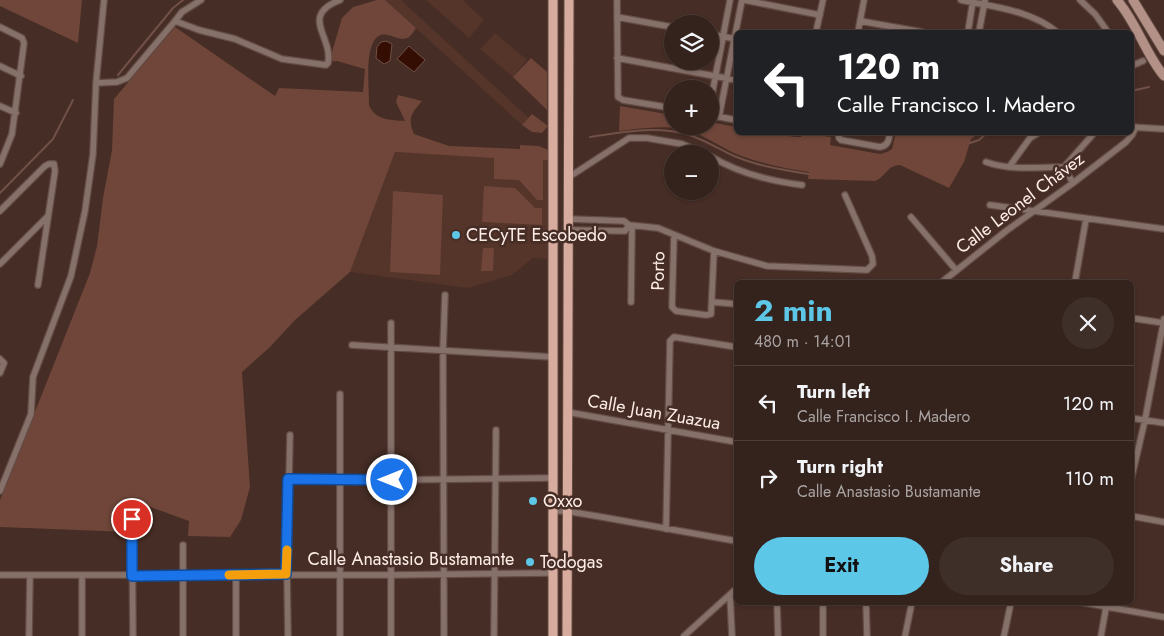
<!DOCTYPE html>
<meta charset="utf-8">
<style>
body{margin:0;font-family:Jost,sans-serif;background:#3f2f29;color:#f1f3f6;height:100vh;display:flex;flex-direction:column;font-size:19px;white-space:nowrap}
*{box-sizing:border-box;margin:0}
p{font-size:16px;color:#a9a4a3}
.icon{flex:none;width:28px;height:28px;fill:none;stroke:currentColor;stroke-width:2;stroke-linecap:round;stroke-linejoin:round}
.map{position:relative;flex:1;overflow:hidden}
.drawer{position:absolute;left:734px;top:280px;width:400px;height:325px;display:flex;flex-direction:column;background:#34221c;border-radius:8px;box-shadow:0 1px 4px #0004,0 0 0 1px #4e3f3b}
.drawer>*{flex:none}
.banner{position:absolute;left:734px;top:30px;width:400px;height:105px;border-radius:8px;box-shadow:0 1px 4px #0004,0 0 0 1px #4e3f3b;background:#202124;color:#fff;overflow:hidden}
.buttons{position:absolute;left:664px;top:15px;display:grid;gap:10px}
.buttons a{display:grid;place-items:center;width:55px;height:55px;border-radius:50%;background:#34221c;box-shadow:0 1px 4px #0004,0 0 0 1px #4e3f3b;font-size:25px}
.pin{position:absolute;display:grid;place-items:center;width:42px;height:42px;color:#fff;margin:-21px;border:2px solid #fff;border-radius:50%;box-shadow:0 1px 5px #0007}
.me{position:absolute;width:55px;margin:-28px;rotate:270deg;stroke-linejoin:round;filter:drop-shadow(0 0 4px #0008)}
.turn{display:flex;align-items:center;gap:18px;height:105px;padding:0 20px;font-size:22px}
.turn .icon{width:65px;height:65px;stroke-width:2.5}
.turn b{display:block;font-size:35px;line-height:42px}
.round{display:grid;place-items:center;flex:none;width:52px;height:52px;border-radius:26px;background:#3f2f29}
.overview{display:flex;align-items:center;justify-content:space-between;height:85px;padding:0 20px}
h1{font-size:30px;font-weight:700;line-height:38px;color:#5dc7e8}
.primary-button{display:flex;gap:10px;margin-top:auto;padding:10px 20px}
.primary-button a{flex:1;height:58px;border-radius:30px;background:#5dc7e8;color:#111;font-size:20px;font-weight:700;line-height:58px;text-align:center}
.primary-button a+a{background:#3f2f29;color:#f1f3f6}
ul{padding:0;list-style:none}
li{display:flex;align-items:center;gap:15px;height:75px;padding:0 20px;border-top:1px solid #4e3f3b}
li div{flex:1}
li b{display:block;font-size:19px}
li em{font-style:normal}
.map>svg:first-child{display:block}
</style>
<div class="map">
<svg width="1164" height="636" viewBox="0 0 1164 636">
<rect width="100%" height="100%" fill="#462d25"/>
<path fill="#55342a" d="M385,0H401L529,118L522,125Z
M426,0H463L484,20L469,38Z
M495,33L527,60L513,77L480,49Z
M395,152L548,160L547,259L533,258L512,275L468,288L350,272Z"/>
<path fill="#6f4639" d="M0,0H82L78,43L0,6Z
M377,0H385L416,28C414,31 411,36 409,37C398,45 381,22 372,45C366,60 369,88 369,105C375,120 390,120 405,121L396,102L398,95L422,101C412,113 407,118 414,134L449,146L520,149V145L539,146L548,150V160H543V200H537L519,180L494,179V158L395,152L350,272L295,320L270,347L242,372L250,487L241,520L230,537L188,536L189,521L131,500L129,532L0,527V500L90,273L97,246L103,198L112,150L114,99L175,27L275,96L279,88L363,92L365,69L337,61L329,62L342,18L353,7Z
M531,58L547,72V110L513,77Z
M620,106L672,115V126H710V122L736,127V132L769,133L795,137H801L804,133L831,137L830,145L880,154L887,152L892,149L896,133H979L971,139L964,162L949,188L900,165C887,165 886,177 875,181L808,179L809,172C783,168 758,163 734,153C717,145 700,132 681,129C661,125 639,129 619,131Z
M532,114L548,126L542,133L532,132L522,125Z
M484,186L515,188L535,208H542V225L482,222Z
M393,191L443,195L440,275L390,272Z
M483,248H494L493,271H481Z"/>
<path fill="#340d03" stroke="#715047" d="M386,41L392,44L390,61L384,64L376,58L377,47L381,42Z
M409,46L425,60L414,72L397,59Z"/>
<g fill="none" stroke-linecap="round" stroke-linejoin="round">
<path stroke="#715047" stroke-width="2" d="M118,75L173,8L183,0
M1131,91L1149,87
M590,137C622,132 658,125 689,135C705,140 719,149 734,156C758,166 783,170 809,174
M970,143L979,140L988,132
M0,193L53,139L73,100"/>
<g stroke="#634c44" stroke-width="8">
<path id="minor" d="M617,0L618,97L623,100L672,108
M744,0L820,15
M961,0C994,7 1030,10 1057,32
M1080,0L1095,14L1108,32
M617,17L672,27
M175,21L182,12L201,0
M860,21L922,32
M0,27L22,38L24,43L12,134L0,164
M816,32L823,0
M858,32L864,0
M968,32L973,0
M979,32L985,0
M710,34L736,39
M617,58L736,80
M0,66L21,76
M1131,66L1143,61
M96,83L117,82L127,78L175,21L199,30L235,39L282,59L326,65L328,63C333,36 299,16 340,0
M710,105L730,0
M0,106L16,113
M710,115L736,120
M719,117L742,0
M1131,127L1164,129
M838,132L839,138L841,140L880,147C888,146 889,140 890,132
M710,156C738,173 769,181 802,185
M986,162C1011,171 1038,167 1064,167
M1009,167L1030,138L1040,132
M569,177L629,138H647L682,144L706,154
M1073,183L1064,167L1095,132
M990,205L1164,229
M0,211L45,166L49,164H54L55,171L38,285
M911,217L956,270
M569,219L624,221L629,225L658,228L714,251L767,266L867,270L873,264L872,256L845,195
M569,230L625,231L629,225
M674,235L672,307L676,311L706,315L711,314L714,251
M0,264L48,216
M942,282L1006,231L1073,183L1126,142L1132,135L1136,127
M1075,282L1086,219
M631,302L632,226
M712,302L736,304
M1131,318L1164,323
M352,345L552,357
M0,359L4,363L0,373
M567,412L736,442
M1131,418L1164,423
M288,479L391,480L552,478
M1131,480L1145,420L1164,319
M0,491L31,414L33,377L71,276L85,211L93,154L96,83L104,0
M552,511H566L602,517L736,541
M1131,516L1164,522
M132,519L133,636
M666,529L670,341L674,337L736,347
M0,575H391L552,573
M730,595L732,636
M777,602L778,636
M823,602V636
M866,602L867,636
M1080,602L1164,617
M29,636L30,575
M82,636V576
M183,636V545
M236,636V575
M288,636L287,574L290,435
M340,636V394
M391,636V323
M444,636L443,350L445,295
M494,636L496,430
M684,636L736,589
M905,636L912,602
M1004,636L1011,602
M1101,636L1107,602"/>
</g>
<g stroke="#634c44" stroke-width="11">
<path id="secondary" d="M1117,0C1137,23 1145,53 1164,76
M1133,0L1164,51"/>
</g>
<g stroke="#634c44" stroke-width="11">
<path id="primary" d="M553,636V0
M567,636L569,0"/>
</g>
<use href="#minor" stroke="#86706a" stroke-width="5.5"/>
<use href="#secondary" stroke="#b49187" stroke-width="9"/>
<use href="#primary" stroke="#d7ab9d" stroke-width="9"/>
</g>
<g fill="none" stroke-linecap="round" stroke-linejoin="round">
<g stroke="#114b97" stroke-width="12">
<path id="route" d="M132,519V576L286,574L288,479L392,480"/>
</g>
<use href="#route" stroke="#1a73e8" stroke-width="9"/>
<path stroke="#f59e0b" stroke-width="9" d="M229,575L286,574L287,550"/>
</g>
<g fill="#5dc7e8" stroke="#462d25" stroke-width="2">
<circle cx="456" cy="235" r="5"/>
<circle cx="533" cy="501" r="5"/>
<circle cx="530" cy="562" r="5"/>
</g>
<g text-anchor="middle" stroke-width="5" stroke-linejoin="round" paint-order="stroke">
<g font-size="18" fill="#feede7" stroke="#462d25">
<text transform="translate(1020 203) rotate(-37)" y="6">Calle Leonel Chávez</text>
<text transform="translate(658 271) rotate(-89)" y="6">Porto</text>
<text transform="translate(654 412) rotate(10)" y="6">Calle Juan Zuazua</text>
<text x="411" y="565">Calle Anastasio Bustamante</text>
</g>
<g font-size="18" fill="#feede7" stroke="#462d25" text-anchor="start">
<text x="466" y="241">CECyTE Escobedo</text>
<text x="543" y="507">Oxxo</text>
<text x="540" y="568">Todogas</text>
</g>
</g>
</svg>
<div class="buttons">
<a><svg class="icon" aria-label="layers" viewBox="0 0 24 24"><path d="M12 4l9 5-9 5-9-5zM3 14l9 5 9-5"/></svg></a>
<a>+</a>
<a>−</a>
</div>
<div class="pin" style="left:132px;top:519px;background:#d93025"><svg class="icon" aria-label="arrive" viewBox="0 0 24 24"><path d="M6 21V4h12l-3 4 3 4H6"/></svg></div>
<svg class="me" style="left:392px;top:480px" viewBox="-20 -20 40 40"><circle r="17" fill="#1a73e8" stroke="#fff" stroke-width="3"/><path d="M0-11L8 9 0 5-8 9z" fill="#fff"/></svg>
<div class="banner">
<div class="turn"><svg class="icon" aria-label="left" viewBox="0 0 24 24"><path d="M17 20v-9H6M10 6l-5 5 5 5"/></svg><div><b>120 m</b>Calle Francisco I. Madero</div></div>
</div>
<section class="drawer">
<div class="overview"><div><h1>2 min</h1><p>480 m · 14:01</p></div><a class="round"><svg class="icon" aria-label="close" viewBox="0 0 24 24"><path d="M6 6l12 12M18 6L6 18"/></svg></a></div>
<ul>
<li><svg class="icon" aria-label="left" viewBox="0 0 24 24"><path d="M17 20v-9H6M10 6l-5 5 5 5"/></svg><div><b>Turn left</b><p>Calle Francisco I. Madero</p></div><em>120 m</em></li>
<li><svg class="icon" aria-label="right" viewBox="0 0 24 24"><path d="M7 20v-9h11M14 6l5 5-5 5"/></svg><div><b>Turn right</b><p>Calle Anastasio Bustamante</p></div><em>110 m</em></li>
</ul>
<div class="primary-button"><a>Exit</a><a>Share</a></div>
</section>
</div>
